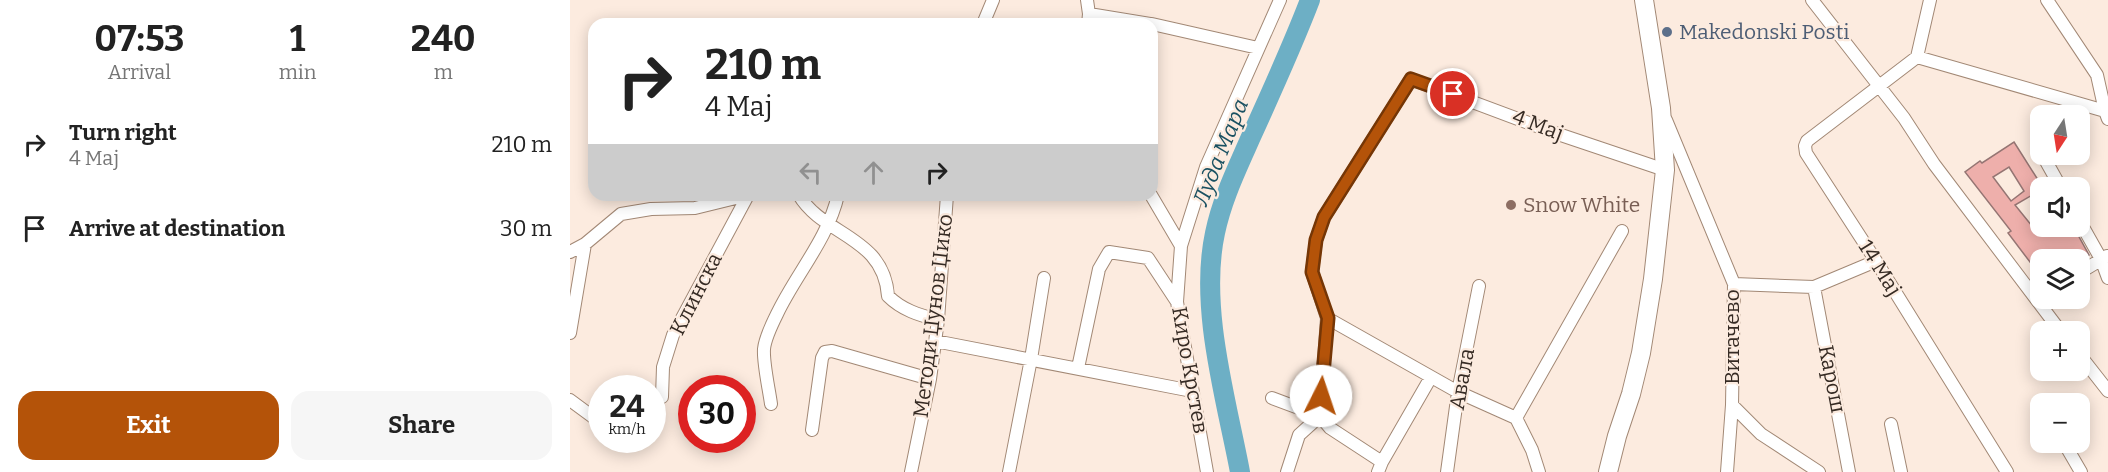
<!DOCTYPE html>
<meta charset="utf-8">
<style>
body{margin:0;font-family:Bitter,serif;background:#f6f6f6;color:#222;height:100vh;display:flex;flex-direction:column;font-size:22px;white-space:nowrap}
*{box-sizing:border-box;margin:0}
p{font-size:20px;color:#767676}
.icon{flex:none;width:33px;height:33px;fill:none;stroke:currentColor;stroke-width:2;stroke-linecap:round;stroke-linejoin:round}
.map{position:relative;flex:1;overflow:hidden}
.details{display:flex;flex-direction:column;background:#fff;width:570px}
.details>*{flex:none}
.banner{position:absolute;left:18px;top:18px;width:570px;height:183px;border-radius:18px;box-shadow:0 3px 15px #0003;background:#fff;color:#222;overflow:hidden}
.needle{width:39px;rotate:192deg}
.tools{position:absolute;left:1460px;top:105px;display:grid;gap:12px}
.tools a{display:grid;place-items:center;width:60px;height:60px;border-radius:12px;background:#fff;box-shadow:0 3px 15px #0003;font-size:30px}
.speed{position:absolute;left:18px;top:375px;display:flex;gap:12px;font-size:30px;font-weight:700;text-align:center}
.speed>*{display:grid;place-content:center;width:78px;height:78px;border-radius:50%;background:#fff;box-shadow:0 3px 15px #0003;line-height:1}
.speed small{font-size:15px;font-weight:400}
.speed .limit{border:9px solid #d22;background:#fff;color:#111}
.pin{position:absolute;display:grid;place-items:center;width:51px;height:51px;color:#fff;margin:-26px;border:3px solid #fff;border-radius:50%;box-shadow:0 2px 6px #0007}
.me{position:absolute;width:66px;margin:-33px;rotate:4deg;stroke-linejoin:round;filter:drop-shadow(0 0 4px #0008)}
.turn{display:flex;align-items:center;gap:21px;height:126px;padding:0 18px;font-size:27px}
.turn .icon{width:78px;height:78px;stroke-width:2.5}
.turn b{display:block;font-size:42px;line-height:51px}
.lanes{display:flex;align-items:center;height:57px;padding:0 18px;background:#0003;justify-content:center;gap:30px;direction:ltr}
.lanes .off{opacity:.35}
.eta{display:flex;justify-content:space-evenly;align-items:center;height:102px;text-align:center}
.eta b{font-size:36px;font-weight:700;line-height:42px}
.action{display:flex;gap:12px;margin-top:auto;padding:12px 18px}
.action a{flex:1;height:69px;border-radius:18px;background:#b45309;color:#fff;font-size:24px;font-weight:700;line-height:69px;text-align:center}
.action a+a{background:#f6f6f6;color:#222}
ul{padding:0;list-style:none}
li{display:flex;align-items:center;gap:18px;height:84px;padding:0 18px}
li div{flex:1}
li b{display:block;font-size:22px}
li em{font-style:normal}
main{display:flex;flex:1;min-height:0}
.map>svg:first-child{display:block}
</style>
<main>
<section class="details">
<div class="eta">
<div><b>07:53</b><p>Arrival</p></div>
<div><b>1</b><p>min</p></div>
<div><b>240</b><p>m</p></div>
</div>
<ul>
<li><svg class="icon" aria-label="right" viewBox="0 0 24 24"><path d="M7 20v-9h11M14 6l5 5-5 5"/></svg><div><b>Turn right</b><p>4 Мај</p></div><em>210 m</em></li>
<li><svg class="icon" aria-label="arrive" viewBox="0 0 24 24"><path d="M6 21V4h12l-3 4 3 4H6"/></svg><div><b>Arrive at destination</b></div><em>30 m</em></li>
</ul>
<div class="action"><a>Exit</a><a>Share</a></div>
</section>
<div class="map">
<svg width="1538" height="472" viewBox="0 0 1538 472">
<rect width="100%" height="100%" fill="#fcebdf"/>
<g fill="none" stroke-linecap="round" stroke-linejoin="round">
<path stroke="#6dafc5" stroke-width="20" d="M670,472C656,398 629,307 645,233C652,199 667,169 680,139C701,93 722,47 740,0"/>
</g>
<path fill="#eeafab" stroke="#957573" stroke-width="1.5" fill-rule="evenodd" d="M1444,142L1470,183V203L1464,194L1445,205L1462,226H1503L1519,255L1511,260H1470L1463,266L1438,233L1441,231L1395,172L1410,161L1412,163ZM1439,167L1454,191L1441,201L1423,177Z"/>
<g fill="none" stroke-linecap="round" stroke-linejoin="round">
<g stroke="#a28875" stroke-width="14">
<path id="minor" d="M517,0L519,14L518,24
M1242,0L1334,118L1364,164L1491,332
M1477,0L1527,75L1535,111
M519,14L580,24
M413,24L423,0
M582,24L688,48
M1347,57L1360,0
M1096,120L1164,284L1162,405L1157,472
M1472,154L1491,188
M229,195C253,236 314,236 318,296C332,310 349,315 368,320
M581,195L611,246
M1509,220L1531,259L1538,278
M0,252L15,244L51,214L81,209L125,208L178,195
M1509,273L1537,256
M1164,284L1244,287L1306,261
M1244,287L1279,472
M757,318L888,392L946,418L962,450L969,472
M0,333L15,244
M365,341L622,391
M1509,354L1538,391
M508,368L529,269L539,252L578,258L607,302
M92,397L93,367L103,335L177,197
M702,398L750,416L760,428L812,462
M0,400L27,420
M201,404C199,389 193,363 194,349C195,338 202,324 207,314C226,274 258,239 268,195
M1162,405L1191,434L1249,472
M946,418L1052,231
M1321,424L1331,472
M242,430L252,358L255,352L262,351L360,379
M1497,448L1511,472
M341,472L360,379L368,320L377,195
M439,472L461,359L474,278
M637,472L607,302L611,246L636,167L710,0
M717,472L729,435L750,416L757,318L742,272L746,240L754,217L841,79L988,134L1095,170
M808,472L812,462L861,377
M877,472L888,392L909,286
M1437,472L1306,261L1236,153L1235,146L1237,141L1347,57L1535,111L1538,119"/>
</g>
<g stroke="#a28875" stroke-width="20">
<path id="secondary" d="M1038,472L1047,436L1061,394L1071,353L1083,279L1095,170L1091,108L1074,0"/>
</g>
<use href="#minor" stroke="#fff" stroke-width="12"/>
<use href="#secondary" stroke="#fff" stroke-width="18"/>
</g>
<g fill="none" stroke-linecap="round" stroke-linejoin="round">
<g stroke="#753606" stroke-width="15">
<path id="route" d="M751,396L758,318L742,272L746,240L754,217L841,79L883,94"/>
</g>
<use href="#route" stroke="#b45309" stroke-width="10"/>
</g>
<circle fill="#5c6f8a" stroke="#fcebdf" stroke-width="2" cx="1097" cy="32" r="6"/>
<circle fill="#8d6e63" stroke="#fcebdf" stroke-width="2" cx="941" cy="205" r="6"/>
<g text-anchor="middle" stroke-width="4.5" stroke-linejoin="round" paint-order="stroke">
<g font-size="21" fill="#4e5e75" stroke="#fcebdf" text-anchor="start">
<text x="1109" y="39">Makedonski Posti</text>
</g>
<g font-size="21" fill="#362b24" stroke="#fcebdf">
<text transform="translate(968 125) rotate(21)" y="7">4 Мај</text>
<text transform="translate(1310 268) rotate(58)" y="7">14 Мај</text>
<text transform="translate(126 294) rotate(-63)" y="7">Клинска</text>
<text transform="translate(363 316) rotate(-83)" y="7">Методи Џунов Џико</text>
<text transform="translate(1162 337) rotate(-90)" y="7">Витачево</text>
<text transform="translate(620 370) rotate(80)" y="7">Киро Крстев</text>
<text transform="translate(892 379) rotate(-80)" y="7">Авала</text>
<text transform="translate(1262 379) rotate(79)" y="7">Карош</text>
</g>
<g font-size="21" fill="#785e54" stroke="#fcebdf" text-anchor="start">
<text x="953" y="212">Snow White</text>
</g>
<g font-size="22" font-style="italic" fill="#1a5162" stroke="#fcebdf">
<text transform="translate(650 152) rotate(-68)" y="8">Луда Мара</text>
</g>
</g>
</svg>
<div class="tools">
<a><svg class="needle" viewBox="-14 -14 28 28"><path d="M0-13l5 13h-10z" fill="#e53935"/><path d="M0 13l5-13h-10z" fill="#767676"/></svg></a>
<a><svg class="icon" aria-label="sound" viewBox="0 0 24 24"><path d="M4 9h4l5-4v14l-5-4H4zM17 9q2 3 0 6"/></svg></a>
<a><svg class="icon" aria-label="layers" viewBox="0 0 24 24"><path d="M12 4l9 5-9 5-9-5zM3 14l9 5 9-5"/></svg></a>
<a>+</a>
<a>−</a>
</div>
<div class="speed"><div>24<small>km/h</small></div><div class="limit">30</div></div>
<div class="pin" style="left:883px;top:94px;background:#d93025"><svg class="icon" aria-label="arrive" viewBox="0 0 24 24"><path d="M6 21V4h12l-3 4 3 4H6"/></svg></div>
<svg class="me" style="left:751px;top:396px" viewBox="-20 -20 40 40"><circle r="19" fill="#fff"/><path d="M0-13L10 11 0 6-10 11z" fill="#b45309"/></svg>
<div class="banner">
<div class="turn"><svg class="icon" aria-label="right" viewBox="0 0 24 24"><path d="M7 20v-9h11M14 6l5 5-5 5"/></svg><div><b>210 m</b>4 Мај</div></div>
<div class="lanes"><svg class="icon off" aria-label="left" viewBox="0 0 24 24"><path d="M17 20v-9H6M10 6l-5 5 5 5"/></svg><svg class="icon off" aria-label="ahead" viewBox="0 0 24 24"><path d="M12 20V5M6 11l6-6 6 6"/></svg><svg class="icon" aria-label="right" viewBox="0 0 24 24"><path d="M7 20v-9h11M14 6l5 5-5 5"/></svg></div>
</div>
</div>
</main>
